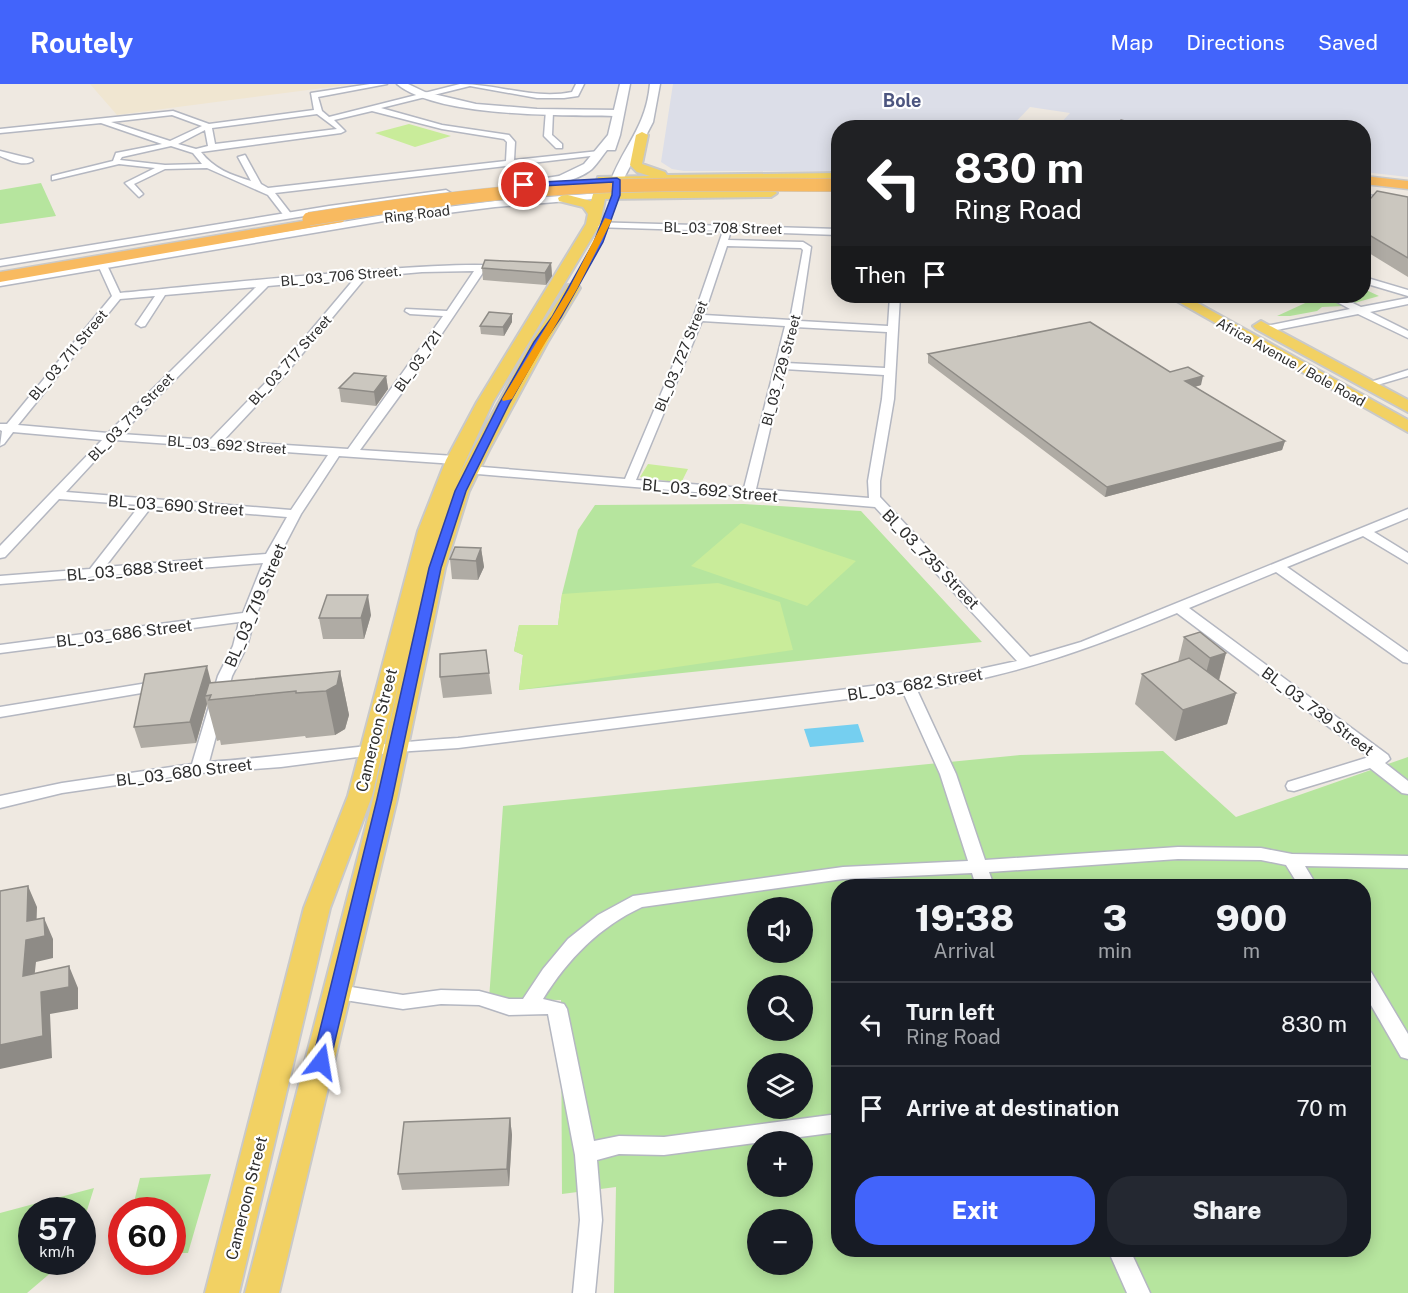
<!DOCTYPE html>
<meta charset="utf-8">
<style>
body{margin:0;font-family:"Public Sans",sans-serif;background:#242831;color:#f1f3f6;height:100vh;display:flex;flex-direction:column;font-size:22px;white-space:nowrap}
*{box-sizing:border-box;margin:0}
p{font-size:20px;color:#9ea1a6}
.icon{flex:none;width:33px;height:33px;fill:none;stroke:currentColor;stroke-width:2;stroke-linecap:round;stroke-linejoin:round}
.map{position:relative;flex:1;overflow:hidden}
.panel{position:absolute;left:831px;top:795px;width:540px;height:378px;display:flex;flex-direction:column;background:#171b24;border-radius:24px;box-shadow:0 3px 15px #0003}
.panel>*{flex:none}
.top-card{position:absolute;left:831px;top:36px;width:540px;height:183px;border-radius:24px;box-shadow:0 3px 15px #0003;background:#202124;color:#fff;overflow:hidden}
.controls{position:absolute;left:747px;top:813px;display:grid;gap:12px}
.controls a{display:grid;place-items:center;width:66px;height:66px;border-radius:50%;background:#171b24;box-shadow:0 3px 15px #0003;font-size:30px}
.speed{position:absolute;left:18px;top:1113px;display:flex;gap:12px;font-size:30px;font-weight:700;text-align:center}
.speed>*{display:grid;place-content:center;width:78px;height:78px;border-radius:50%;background:#171b24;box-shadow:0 3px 15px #0003;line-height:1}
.speed small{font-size:15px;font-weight:400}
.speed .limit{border:9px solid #d22;background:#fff;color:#111}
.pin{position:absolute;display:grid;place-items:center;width:51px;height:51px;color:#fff;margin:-26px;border:3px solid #fff;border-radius:50%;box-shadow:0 2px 6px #0007}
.me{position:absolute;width:66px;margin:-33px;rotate:14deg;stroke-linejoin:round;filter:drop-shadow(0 0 4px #0008)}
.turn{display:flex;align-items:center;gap:21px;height:126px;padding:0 24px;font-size:27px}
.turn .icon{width:78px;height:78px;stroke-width:2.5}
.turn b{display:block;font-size:42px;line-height:51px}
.then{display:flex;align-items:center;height:57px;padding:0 24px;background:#0003;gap:12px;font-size:22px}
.eta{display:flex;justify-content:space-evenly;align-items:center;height:102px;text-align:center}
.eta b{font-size:36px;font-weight:800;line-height:42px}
.action{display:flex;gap:12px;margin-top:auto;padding:12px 24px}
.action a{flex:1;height:69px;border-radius:24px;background:#4264fb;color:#fff;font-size:24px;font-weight:800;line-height:69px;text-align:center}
.action a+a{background:#242831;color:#f1f3f6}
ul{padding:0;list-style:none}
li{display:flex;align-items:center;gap:18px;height:84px;padding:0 24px;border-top:2px solid #363941}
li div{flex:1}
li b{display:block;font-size:22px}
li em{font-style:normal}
header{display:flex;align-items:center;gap:36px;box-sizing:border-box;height:84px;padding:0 30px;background:#4264fb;color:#fff}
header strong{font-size:28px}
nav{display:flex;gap:33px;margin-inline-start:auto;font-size:21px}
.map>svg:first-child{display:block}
</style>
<header>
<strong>Routely</strong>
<nav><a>Map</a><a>Directions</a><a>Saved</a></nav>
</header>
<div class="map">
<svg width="1408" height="1209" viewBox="0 0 1408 1209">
<rect width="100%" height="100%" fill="#efe9e1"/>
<path fill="#f0e6d1" d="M90,0H354L117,31Z"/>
<path fill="#dcdee8" d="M673,0H1408V93L1364,88V44L1057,43L1070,29L1030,23L1011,43L838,44V87H684L672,85L661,78Z"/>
<path fill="#b6e59e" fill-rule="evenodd" d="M41,99L56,132L0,140V106Z
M1364,205L1379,212L1344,222L1322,223L1317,227L1290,232H1277L1314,215L1332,212H1364Z
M744,420L861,427L982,558L519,606L523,571L514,567L519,541H558L562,510L578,446L595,421Z
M1163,667L1236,733L1408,673V1209H614L616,1103L562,1110L561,916L489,915L503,722L1020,671ZM838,802H1364V1166H838ZM758,824H802V868H758ZM758,902H802V946H758ZM758,980H802V1024H758ZM758,1058H802V1102H758ZM758,1136H802V1180H758Z
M211,1090L188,1169H173L172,1126H132L140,1094Z
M94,1104L83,1139L82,1126H32V1178H60L54,1186L27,1209H0V1129Z"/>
<path fill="#c9ec9a" d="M409,40L451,52L415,63L375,49Z
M648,380L688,385L681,399L640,393Z
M741,439L856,477L807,522L691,482Z
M718,499L780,518L793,566L519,606L523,571L514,567L519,541H558L562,510Z"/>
<path fill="#75cff0" d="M858,640L864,658L810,663L804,645Z"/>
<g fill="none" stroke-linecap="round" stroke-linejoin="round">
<g stroke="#b4b7c1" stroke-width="3">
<path id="minor" d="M370,0H387L318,13L322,27L329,33L460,0C498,0 535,16 572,8L576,0H584L578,12L564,14H537L470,2L381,24L442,41L509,51L515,58L514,76L599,67L603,69L599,71L275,109L292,131L288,134L285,133L268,111L207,84L165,85L134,100L143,110L139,113L125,99L155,84L119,80L52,96V92L113,77L116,69L162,60L101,39L0,49V45L173,27L209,40L314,26L311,9ZM372,27L442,45L504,55L507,58L506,77L268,104L261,100L245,71L238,73L251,97C231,91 214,85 201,68L341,49L345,47L334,36ZM317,30L337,45L215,60L212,44ZM172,31L202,42L170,57L111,38ZM205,46L208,62L196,65L178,60ZM171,62L193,69L202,80L165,81L120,76L122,73Z
M546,26L553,28L552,51L562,60V64H556L544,52Z
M0,67L32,75L33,77C23,83 10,76 0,72Z
M590,138L838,145V151L731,147L728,156L803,158L811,163L800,237L888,242L890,212H900L894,315L880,397V413L1030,573L1081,558L1408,425V434L1374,448L1408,469V479L1363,452L1287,483L1408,568V579L1403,578L1276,488L1189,524L1388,671L1390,675L1385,679L1408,697V710L1402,709L1370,684L1294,707L1288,706L1286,702L1288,698L1369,673L1177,529C1091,564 1010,594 917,606L956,690L985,776L1178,763L1261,764L1292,770L1408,772V784L1305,782L1317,802H1299L1286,781L1261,776L1178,775L989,788L994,802H976L972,789L843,795L642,823C599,843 568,875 543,915L564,920L567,925L594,1057L619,1052L664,1053L838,1030V1048L664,1071L619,1070L597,1076L602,1136L595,1209H573L580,1136L575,1071L548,930L509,931L479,921L441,920L403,925L338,915L331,913L329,908L331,903L338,901L403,911L441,906L479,907L509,915H523L543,885L568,855L598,831L633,812L843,783L968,777L940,690L903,608L458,664L396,668L281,683L199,689L62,709L0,724V712L62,699L192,680L218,592L233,562L239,538L0,569V561L243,529L263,479L0,500V492L90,485L140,421L59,415L5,473L0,474V462L102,356L13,348L4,360L0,362L2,347L0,346V340H7L112,212L98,181L100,179H106L120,209C168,205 486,171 505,184L500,187H484L406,303L360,366L455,372L461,376L455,380L339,372L301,430L278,474L270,500L255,533L247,562L232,592L209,678C292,672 375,659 458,654L943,593L1017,577L875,423L466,389V383L470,382L625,395L693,234L723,147L593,143L590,142ZM727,162L801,164L803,166L790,236L704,231ZM474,187L447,227L406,225L405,227L410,230L443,232L348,365L223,357L283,293L366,193L422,188ZM355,194L275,289L210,356L121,350L268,202ZM256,203L108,349L18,341L120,215L155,212L136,240L141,243L145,242L165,211ZM702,237L785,242L744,404L636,396ZM795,243L887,248L885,284L786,279ZM784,285L884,291L882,315L868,397L869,414L756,405ZM114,356L328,371L291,426L66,408ZM152,422L287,433L266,470L105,483Z
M1364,193L1408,206V212L1364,199Z
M1326,212H1338L1361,223L1408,214V220L1370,228L1408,247V254L1358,230L1266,248L1261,245L1266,242L1350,225Z
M1408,286V292L1367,304L1361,301Z
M160,597L167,602L165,605L0,633V623Z
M1364,886L1371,888L1408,950V975L1401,973L1364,909Z
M1108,1166H1130L1150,1209H1127Z"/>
</g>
<g stroke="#b4b7c1" stroke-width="3">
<path id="tertiary" d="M397,0H408L425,8L476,20L537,25L619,26L623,29L619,32C565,31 438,34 397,0Z
M446,106L451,109L450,111L329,128L0,182V176L329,122Z
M600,109L605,112L604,114L495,123L384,137L0,202V196L384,131L495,117Z
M1364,111L1408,115V121L1364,117Z"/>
</g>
<g stroke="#b4b7c1" stroke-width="3">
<path id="secondary" d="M620,0H630L620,51L615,66H607C602,72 598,79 592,85C578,97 538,107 520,104V98L559,92L584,80L608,51Z
M650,0H660L653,38L623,96L617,100L613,98L611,96C625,60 646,43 650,0Z"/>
</g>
<g stroke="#c9c9c9" stroke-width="4">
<path id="primary" d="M642,48L648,51L642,80L665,88L667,91L838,89V97L608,100L606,109L771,105L777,109L771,113L605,115L600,140L493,318L458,393L531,259L568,201H578L580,204L547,259L489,366L469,407L445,484L397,715L279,1209H245L373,715L404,576L372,712L330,824L239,1209H205L304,824L348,712L418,447L446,376L477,318L586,140L588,130L583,123L559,117L558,114L564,110L591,117L598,93L650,92L637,88L630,81L636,51Z
M1168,212H1185L1408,336V348Z
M1261,237L1408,316V328L1256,245L1253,242Z"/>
</g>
<g stroke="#c9c9c9" stroke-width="3">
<path id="trunk" d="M1364,92L1408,97V105L1364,100Z
M338,131L343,132L345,135L343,138L0,198V188Z"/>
</g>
<use href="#minor" fill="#fff" fill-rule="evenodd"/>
<use href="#tertiary" fill="#fff" fill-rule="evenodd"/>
<use href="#secondary" fill="#fff" fill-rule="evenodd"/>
<use href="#primary" fill="#f2d163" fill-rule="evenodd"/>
<use href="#trunk" fill="#f8ba60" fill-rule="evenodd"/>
<g stroke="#c9c9c9" stroke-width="14" stroke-linecap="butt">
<path id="trunk-bridge" d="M309,135C395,121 481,109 568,104C658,99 748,101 838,101"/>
</g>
<use href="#trunk-bridge" stroke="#f8ba60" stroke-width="13"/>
</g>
<path fill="#afaba4" d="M1408,113V193L1364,166V122Z
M551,179L552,192L546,201L483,196L482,184Z
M512,230V238L504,252L481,250L480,242Z
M928,270L1201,301L1195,303L1285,357L1282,366L1105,413L928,279Z
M386,292L388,305L376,322L341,318L339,304Z
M481,464L484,483L478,496L452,495L450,475Z
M371,531L364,555H323L319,534Z
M1184,553L1226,569L1219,597L1236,609L1227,640L1175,657L1135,620L1142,590L1178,578Z
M486,566L492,610L443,614L440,593Z
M340,587L349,631L345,645L335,651L306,654L305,652L221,661L220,656L217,657L207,620L196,659L141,664L134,643L211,599Z
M510,1034L512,1051L509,1102L402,1106L398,1090Z"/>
<path fill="#8e8b86" d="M551,179L552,192L546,201L545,189Z
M512,230V238L504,252L503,243Z
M386,292L388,305L376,322L374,308Z
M1203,292L1201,301L1183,306L1185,297Z
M1285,357L1282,366L1105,413L1107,403Z
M481,464L484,483L478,496L476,477Z
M368,511L371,531L364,555L361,534Z
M1226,569L1218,599L1202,604L1210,574Z
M207,582L212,602L205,612L207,620L196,659L190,638Z
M340,587L349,631L345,645L335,651L326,607Z
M1236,609L1227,640L1175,657L1183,626Z
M28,802L37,823L36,854L44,834L53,855V874L36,878L32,914L23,892Z
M69,882L78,904V925L50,930L52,974L0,985V961L41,908Z
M510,1034L512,1051L509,1102L507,1085Z"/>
<path fill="#cbc7bf" stroke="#8e8b86" stroke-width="1.5" d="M1121,36L1129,38V44H1110Z
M1377,107L1408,113V174L1369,151L1364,147V122Z
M485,176L551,179L545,189L482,184Z
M489,228L512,230L503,243L480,242Z
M1090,238L1170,288L1188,283L1203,292L1185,297L1285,357L1107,403L928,270Z
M354,289L386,292L374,308L339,304Z
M455,463L481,464L476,477L450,475Z
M327,511H368L361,534H319Z
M1200,548L1226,569L1210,574L1184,553Z
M486,566L489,589L440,593V570Z
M1189,574L1236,609L1183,626L1142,590Z
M207,582L190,638L134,643L145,590Z
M340,587L337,601L326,607L296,609V607L209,616L211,611L205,612L209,599Z
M28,802L27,837L44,834L45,852L26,856L23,892L69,882V903L41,908L43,952L0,961V807Z
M510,1034L507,1085L398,1090L404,1038Z"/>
<path fill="#4264fb" stroke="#2b41a3" stroke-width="1.5" d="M617,94L620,96V111L603,158L561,233L544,258L509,320L466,407L441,484L392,715L330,978L327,983L321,985L314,983L312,978L377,715L429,484L455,407L499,320L534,258L552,233L594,158L612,111L613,98L524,103L520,101L524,99Z"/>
<path fill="#f59e0b" d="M605,134L612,136L577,205L512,315L503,317L502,315L569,205Z"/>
<g text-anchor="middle" stroke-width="4.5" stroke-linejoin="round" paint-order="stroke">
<g font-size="14" fill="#2e2e2e" stroke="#fff">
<text transform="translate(417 130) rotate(-7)" y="5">Ring Road</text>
<text transform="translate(723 144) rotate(1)" y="5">BL_03_708 Street</text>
<text transform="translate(341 192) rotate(-5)" y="5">BL_03_706 Street.</text>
<text transform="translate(68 271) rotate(-50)" y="5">BL_03_711 Street</text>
<text transform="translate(681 272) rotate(-68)" y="5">BL_03_727 Street</text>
<text transform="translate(290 276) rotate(-48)" y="5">BL_03_717 Street</text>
<text transform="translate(418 277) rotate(-55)" y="5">BL_03_721</text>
<text transform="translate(1291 278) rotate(29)" y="5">Africa Avenue / Bole Road</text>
<text transform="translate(781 286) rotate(-75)" y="5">Bl_03_729 Street</text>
<text transform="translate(131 333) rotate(-46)" y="5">BL_03_713 Street</text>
<text transform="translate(227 361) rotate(4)" y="5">BL_03_692 Street</text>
</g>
<g font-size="16" fill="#2e2e2e" stroke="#fff">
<text transform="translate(710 406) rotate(5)" y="6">BL_03_692 Street</text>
<text transform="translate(176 421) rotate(4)" y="6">BL_03_690 Street</text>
<text transform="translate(931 475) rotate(46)" y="6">Bl_03_735 Street</text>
<text transform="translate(135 485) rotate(-5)" y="6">BL_03_688 Street</text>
<text transform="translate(255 521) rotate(-67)" y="6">BL_03_719 Street</text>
<text transform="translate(124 549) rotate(-7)" y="6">BL_03_686 Street</text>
<text transform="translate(915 600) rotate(-9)" y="6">BL_03_682 Street</text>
<text transform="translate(1318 627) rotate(37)" y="6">BL_03_739 Street</text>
<text transform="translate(376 646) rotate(-76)" y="6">Cameroon Street</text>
<text transform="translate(184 688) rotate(-7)" y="6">BL_03_680 Street</text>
<text transform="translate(246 1114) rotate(-76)" y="6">Cameroon Street</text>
</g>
<g font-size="18" font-weight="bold" fill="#4d5680" stroke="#fff">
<text x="902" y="23">Bole</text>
</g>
</g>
</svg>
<div class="controls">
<a><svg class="icon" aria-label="sound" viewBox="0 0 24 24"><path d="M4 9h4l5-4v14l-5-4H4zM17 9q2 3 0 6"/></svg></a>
<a><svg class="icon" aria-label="search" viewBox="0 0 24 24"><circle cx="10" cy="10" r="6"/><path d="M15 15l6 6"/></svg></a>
<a><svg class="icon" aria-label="layers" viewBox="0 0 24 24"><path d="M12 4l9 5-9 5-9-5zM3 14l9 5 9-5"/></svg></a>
<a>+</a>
<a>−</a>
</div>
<div class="speed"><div>57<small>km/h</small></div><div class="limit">60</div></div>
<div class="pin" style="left:524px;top:101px;background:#d93025"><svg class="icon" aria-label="arrive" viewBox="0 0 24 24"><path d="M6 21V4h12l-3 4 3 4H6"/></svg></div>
<svg class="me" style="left:321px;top:978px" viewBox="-20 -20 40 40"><path d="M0-17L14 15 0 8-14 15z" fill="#4264fb" stroke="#fff" stroke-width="4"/></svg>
<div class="top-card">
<div class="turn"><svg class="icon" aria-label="left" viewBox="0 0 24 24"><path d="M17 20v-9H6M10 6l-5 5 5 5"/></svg><div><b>830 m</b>Ring Road</div></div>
<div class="then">Then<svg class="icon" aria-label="arrive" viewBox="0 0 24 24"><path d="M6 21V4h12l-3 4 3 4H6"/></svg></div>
</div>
<section class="panel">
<div class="eta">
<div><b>19:38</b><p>Arrival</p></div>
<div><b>3</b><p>min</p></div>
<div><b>900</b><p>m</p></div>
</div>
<ul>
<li><svg class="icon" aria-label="left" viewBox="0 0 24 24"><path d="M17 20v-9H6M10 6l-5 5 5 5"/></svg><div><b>Turn left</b><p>Ring Road</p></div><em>830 m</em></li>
<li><svg class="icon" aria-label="arrive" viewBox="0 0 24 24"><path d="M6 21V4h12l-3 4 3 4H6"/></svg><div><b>Arrive at destination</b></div><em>70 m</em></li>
</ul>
<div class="action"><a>Exit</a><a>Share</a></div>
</section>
</div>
